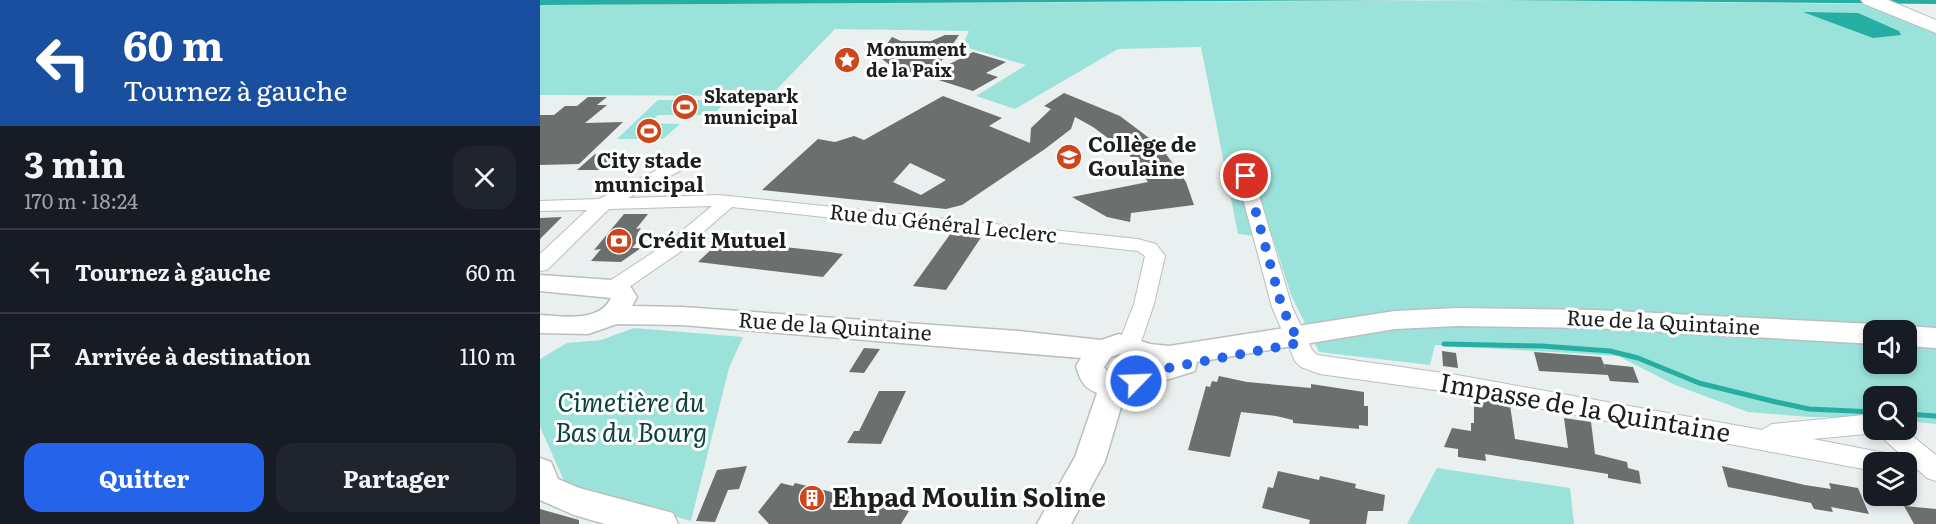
<!DOCTYPE html>
<html lang="fr">
<meta charset="utf-8">
<style>
body{margin:0;font-family:Literata,serif;background:#20242c;color:#f1f3f6;height:100vh;display:flex;flex-direction:column;font-size:22px;white-space:nowrap}
*{box-sizing:border-box;margin:0}
p{font-size:20px;color:#9ea1a6}
.icon{flex:none;width:33px;height:33px;fill:none;stroke:currentColor;stroke-width:2;stroke-linecap:round;stroke-linejoin:round}
.map{position:relative;flex:1;overflow:hidden}
.side{display:flex;flex-direction:column;background:#171b24;width:540px}
.side>*{flex:none}
.guide{background:#1a4fa0;color:#fff;overflow:hidden}
.controls{position:absolute;left:1323px;top:320px;display:grid;gap:12px}
.controls a{display:grid;place-items:center;width:54px;height:54px;border-radius:12px;background:#171b24;box-shadow:0 3px 9px #0003;font-size:30px}
.pin{position:absolute;display:grid;place-items:center;width:51px;height:51px;color:#fff;margin:-26px;border:3px solid #fff;border-radius:50%;box-shadow:0 2px 6px #0007}
.me{position:absolute;width:66px;margin:-33px;rotate:66deg;stroke-linejoin:round;filter:drop-shadow(0 0 4px #0008)}
.turn{display:flex;align-items:center;gap:21px;height:126px;padding:0 24px;font-size:27px}
.turn .icon{width:78px;height:78px;stroke-width:2.5}
.turn b{display:block;font-size:42px;line-height:51px}
.round{display:grid;place-items:center;flex:none;width:63px;height:63px;border-radius:18px;background:#20242c}
.overview{display:flex;align-items:center;justify-content:space-between;height:102px;padding:0 24px}
h1{font-size:36px;font-weight:700;line-height:45px}
.primary-button{display:flex;gap:12px;margin-top:auto;padding:12px 24px}
.primary-button a{flex:1;height:69px;border-radius:18px;background:#2563eb;color:#fff;font-size:24px;font-weight:700;line-height:69px;text-align:center}
.primary-button a+a{background:#20242c;color:#f1f3f6}
ul{padding:0;list-style:none}
li{display:flex;align-items:center;gap:18px;height:84px;padding:0 24px;border-top:2px solid #363941}
li div{flex:1}
li b{display:block;font-size:22px}
li em{font-style:normal}
main{display:flex;flex:1;min-height:0}
.map>svg:first-child{display:block}
</style>
<main>
<section class="side">
<div class="guide">
<div class="turn"><svg class="icon" aria-label="left" viewBox="0 0 24 24"><path d="M17 20v-9H6M10 6l-5 5 5 5"/></svg><div><b>60 m</b>Tournez à gauche</div></div>
</div>
<div class="overview"><div><h1>3 min</h1><p>170 m · 18:24</p></div><a class="round"><svg class="icon" aria-label="close" viewBox="0 0 24 24"><path d="M6 6l12 12M18 6L6 18"/></svg></a></div>
<ul>
<li><svg class="icon" aria-label="left" viewBox="0 0 24 24"><path d="M17 20v-9H6M10 6l-5 5 5 5"/></svg><div><b>Tournez à gauche</b></div><em>60 m</em></li>
<li><svg class="icon" aria-label="arrive" viewBox="0 0 24 24"><path d="M6 21V4h12l-3 4 3 4H6"/></svg><div><b>Arrivée à destination</b></div><em>110 m</em></li>
</ul>
<div class="primary-button"><a>Quitter</a><a>Partager</a></div>
</section>
<div class="map">
<svg width="1396" height="524" viewBox="0 0 1396 524">
<rect width="100%" height="100%" fill="#eaf0ef"/>
<path fill="#9be3da" fill-rule="evenodd" d="M965,0L1328,4L1396,30V424L1367,421L1366,396H1334L1333,417H1269L1208,412L1135,385L1078,356L895,345L890,365L779,352L751,295L733,238L698,234L661,47L578,49L475,109L436,96L486,65L422,46L429,31L295,29L235,91L224,96L0,95V5ZM1334,330H1366V363H1334Z
M118,100H187L173,115H118L109,123L140,124L123,139H77Z
M94,328L203,337L189,368L151,521L26,485L0,427V359L27,343L61,340Z
M897,468L1030,488L1034,524H867Z"/>
<path fill="#26aea3" d="M0,0H882L0,5Z
M965,0H1396V4Z
M1263,12L1318,13L1359,31L1361,35L1333,38Z"/>
<g fill="none" stroke-linecap="round" stroke-linejoin="round">
<path stroke="#26aea3" stroke-width="5" d="M904,344L1002,346L1070,351L1098,358L1159,383L1236,402L1269,409L1334,412
M1366,414L1396,416"/>
</g>
<path fill="#6b706f" fill-rule="evenodd" d="M405,35H419L394,72L433,52L466,62L446,73L458,77L433,91L389,77L397,73L359,72L338,56L352,37L361,41H391Z
M524,93L580,116L621,147L646,182L654,205L591,213L590,222L567,217L532,197L608,182L588,153L553,127L535,117L531,129L505,149L422,205L406,209L222,190L278,139L295,142L314,136L324,140L403,96L462,118L449,126L490,143L491,128L511,109L504,106ZM370,163L406,180L381,195L353,182Z
M48,97H67L57,105H67L45,123L83,122L39,164L0,165V115H14L25,106H37Z
M55,154H81L65,170H37Z
M84,214H108L96,229L101,228L97,234H104L92,248H101L81,262L51,261L61,249L54,250Z
M22,217L0,239V218Z
M411,233L442,236L406,290L373,286Z
M181,240L290,252L303,254L283,277L158,262Z
M324,348L340,349L324,373L309,372Z
M902,351L916,353L918,368L903,366Z
M994,352L1061,357L1068,375L999,371Z
M1064,364L1093,367L1099,383L1070,381Z
M679,376L707,382L771,388V384L824,392V406H828V426L819,425V429L753,423V420L736,416L701,412L690,457L648,450L666,386L670,387L672,381L677,382Z
M339,391H366L341,444L307,443L314,431H319Z
M943,400L970,405L975,439L1028,448L1024,418L1051,422L1055,454L1087,462L1088,468L1099,471L1101,484L1068,478V474L945,454L946,461L918,457V449L904,447L912,428L931,431V423H934V403L943,405Z
M207,466L199,489L188,490L175,522L156,521L177,470Z
M1182,466L1265,485L1291,489L1289,483L1318,488L1329,514L1291,507L1293,512L1274,509L1271,503L1188,487Z
M738,471L779,480L780,476L816,484L815,488L845,495L843,511H828L826,524H769L770,520L722,508L728,487L733,488Z
M241,483L253,486L255,483L369,511L361,524H229L218,512Z
M1364,506L1396,509V524H1374Z
M0,509L39,520V524H0Z"/>
<g fill="none" stroke-linecap="round" stroke-linejoin="round">
<g stroke="#babfbe" stroke-width="2">
<path id="minor" d="M147,155L155,160L153,164L88,198L179,195L598,239L616,244L625,256L614,304L600,345L597,351L589,353L581,351L578,345L594,304L605,256L598,251L192,207L140,252L79,294H65L62,289L65,284L126,244L172,206L69,209L7,270L0,271V254L47,210L0,211V201L59,199Z
M701,156L709,161L752,307L772,350L777,355L917,375L1222,430L1232,424L1334,414V429H1364L1396,455V481L1387,478L1337,433L1273,439L1350,454L1354,462H1334V471L917,393L780,374L761,367L755,361L732,307L693,161Z"/>
</g>
<g stroke="#babfbe" stroke-width="3">
<path id="tertiary" d="M0,275L72,280L90,286L97,297L92,306L142,307L478,331L561,340L579,334L610,344L629,346L855,311L917,308L1055,310L1334,324L1345,330H1334V344L1055,328L917,326L855,329L657,362L655,371L610,385L600,392L584,397L565,461L531,524H497L535,457L557,393C543,387 540,380 536,366L541,358L142,325L77,324L48,334L0,333V315C23,316 59,323 71,298L0,291ZM580,354L593,359V367L582,375L570,374L564,367L571,357Z
M1366,326L1396,328V348L1366,346V330H1356Z
M0,458L11,462L18,479L39,488L133,513L138,524H65L34,515L0,500Z"/>
</g>
<g stroke="#babfbe" stroke-width="2">
<path id="trunk" d="M1321,0H1348L1396,20V33L1324,4Z"/>
</g>
<use href="#minor" fill="#fff" fill-rule="evenodd"/>
<use href="#tertiary" fill="#fff" fill-rule="evenodd"/>
<use href="#trunk" fill="#fff" fill-rule="evenodd"/>
</g>
<g fill="none" stroke-linecap="round" stroke-linejoin="round">
<path stroke="#2563eb" stroke-width="10" stroke-dasharray="0 18" d="M596,381L628,368L759,343L742,307L706,176"/>
</g>
<defs>
<g id="sight-disc" transform="scale(1.35)"><circle r="9.5" fill="#ce461c" stroke="#fff"/><path d="M0-6L1.8-2.2L6-1.7L2.9 1.2L3.7 5.4L0 3.3L-3.7 5.4L-2.9 1.2L-6-1.7L-1.8-2.2Z" fill="#fff"/></g>
<g id="stadium-disc" transform="scale(1.35)"><circle r="9.5" fill="#ce461c" stroke="#fff"/><path d="M0-5a6.5 5 0 1 0 0 10a6.5 5 0 1 0 0-10ZM-3.5-1.8h7v3.6h-7Z" fill="#fff"/></g>
<g id="school-disc" transform="scale(1.35)"><circle r="9.5" fill="#ce461c" stroke="#fff"/><path d="M0-5L7-2L0 1L-7-2ZM-4 1L0 2.5L4 1V4Q0 6-4 4Z" fill="#fff"/></g>
<g id="bank-disc" transform="scale(1.35)"><circle r="9.5" fill="#ce461c" stroke="#fff"/><path d="M-6-4H6V4H-6ZM0-2.3a2.3 2.3 0 1 0 0 4.6a2.3 2.3 0 1 0 0-4.6Z" fill="#fff"/></g>
<g id="building-disc" transform="scale(1.35)"><circle r="9.5" fill="#ce461c" stroke="#fff"/><path d="M-4-6H4V6H1V3H-1V6H-4ZM-2.5-4.3h1.7v1.8h-1.7ZM.8-4.3h1.7v1.8H.8ZM-2.5-1h1.7V.8h-1.7ZM.8-1h1.7V.8H.8Z" fill="#fff"/></g>
</defs>
<g fill-rule="evenodd">
<use href="#sight-disc" x="307" y="60"/>
<use href="#stadium-disc" x="145" y="107"/>
<use href="#stadium-disc" x="109" y="131"/>
<use href="#school-disc" x="529" y="157"/>
<use href="#bank-disc" x="79" y="241"/>
<use href="#building-disc" x="272" y="498"/>
</g>
<g text-anchor="middle" stroke-width="6" stroke-linejoin="round" paint-order="stroke">
<g font-size="18" font-weight="bold" fill="#1d1e1e" stroke="#fff" text-anchor="start">
<text x="326" y="56">Monument<tspan x="326" dy="21">de la Paix</tspan></text>
<text x="164" y="103">Skatepark<tspan x="164" dy="21">municipal</tspan></text>
</g>
<g font-size="21" font-weight="bold" fill="#1d1e1e" stroke="#fff" text-anchor="start">
<text x="548" y="152">Collège de<tspan x="548" dy="24">Goulaine</tspan></text>
<text x="109" y="168" text-anchor="middle">City stade<tspan x="109" dy="24">municipal</tspan></text>
<text x="98" y="248">Crédit Mutuel</text>
</g>
<g font-size="21" fill="#1d1e1e" stroke="#fff">
<text transform="translate(403 224) rotate(6)" y="7">Rue du Général Leclerc</text>
<text transform="translate(1123 323) rotate(3)" y="7">Rue de la Quintaine</text>
<text transform="translate(295 327) rotate(4)" y="7">Rue de la Quintaine</text>
</g>
<g font-size="26" font-style="italic" fill="#09433e" stroke="#fff">
<text x="91" y="412">Cimetière du<tspan x="91" dy="30">Bas du Bourg</tspan></text>
</g>
<g font-size="26" fill="#1d1e1e" stroke="#fff">
<text transform="translate(1045 408) rotate(10)" y="9">Impasse de la Quintaine</text>
</g>
<g font-size="26" font-weight="bold" fill="#1d1e1e" stroke="#fff" text-anchor="start">
<text x="292" y="507">Ehpad Moulin Soline</text>
</g>
</g>
</svg>
<div class="controls">
<a><svg class="icon" aria-label="sound" viewBox="0 0 24 24"><path d="M4 9h4l5-4v14l-5-4H4zM17 9q2 3 0 6"/></svg></a>
<a><svg class="icon" aria-label="search" viewBox="0 0 24 24"><circle cx="10" cy="10" r="6"/><path d="M15 15l6 6"/></svg></a>
<a><svg class="icon" aria-label="layers" viewBox="0 0 24 24"><path d="M12 4l9 5-9 5-9-5zM3 14l9 5 9-5"/></svg></a>
</div>
<div class="pin" style="left:706px;top:176px;background:#d93025"><svg class="icon" aria-label="arrive" viewBox="0 0 24 24"><path d="M6 21V4h12l-3 4 3 4H6"/></svg></div>
<svg class="me" style="left:596px;top:381px" viewBox="-20 -20 40 40"><circle r="17" fill="#2563eb" stroke="#fff" stroke-width="3"/><path d="M0-11L8 9 0 5-8 9z" fill="#fff"/></svg>
</div>
</main>
